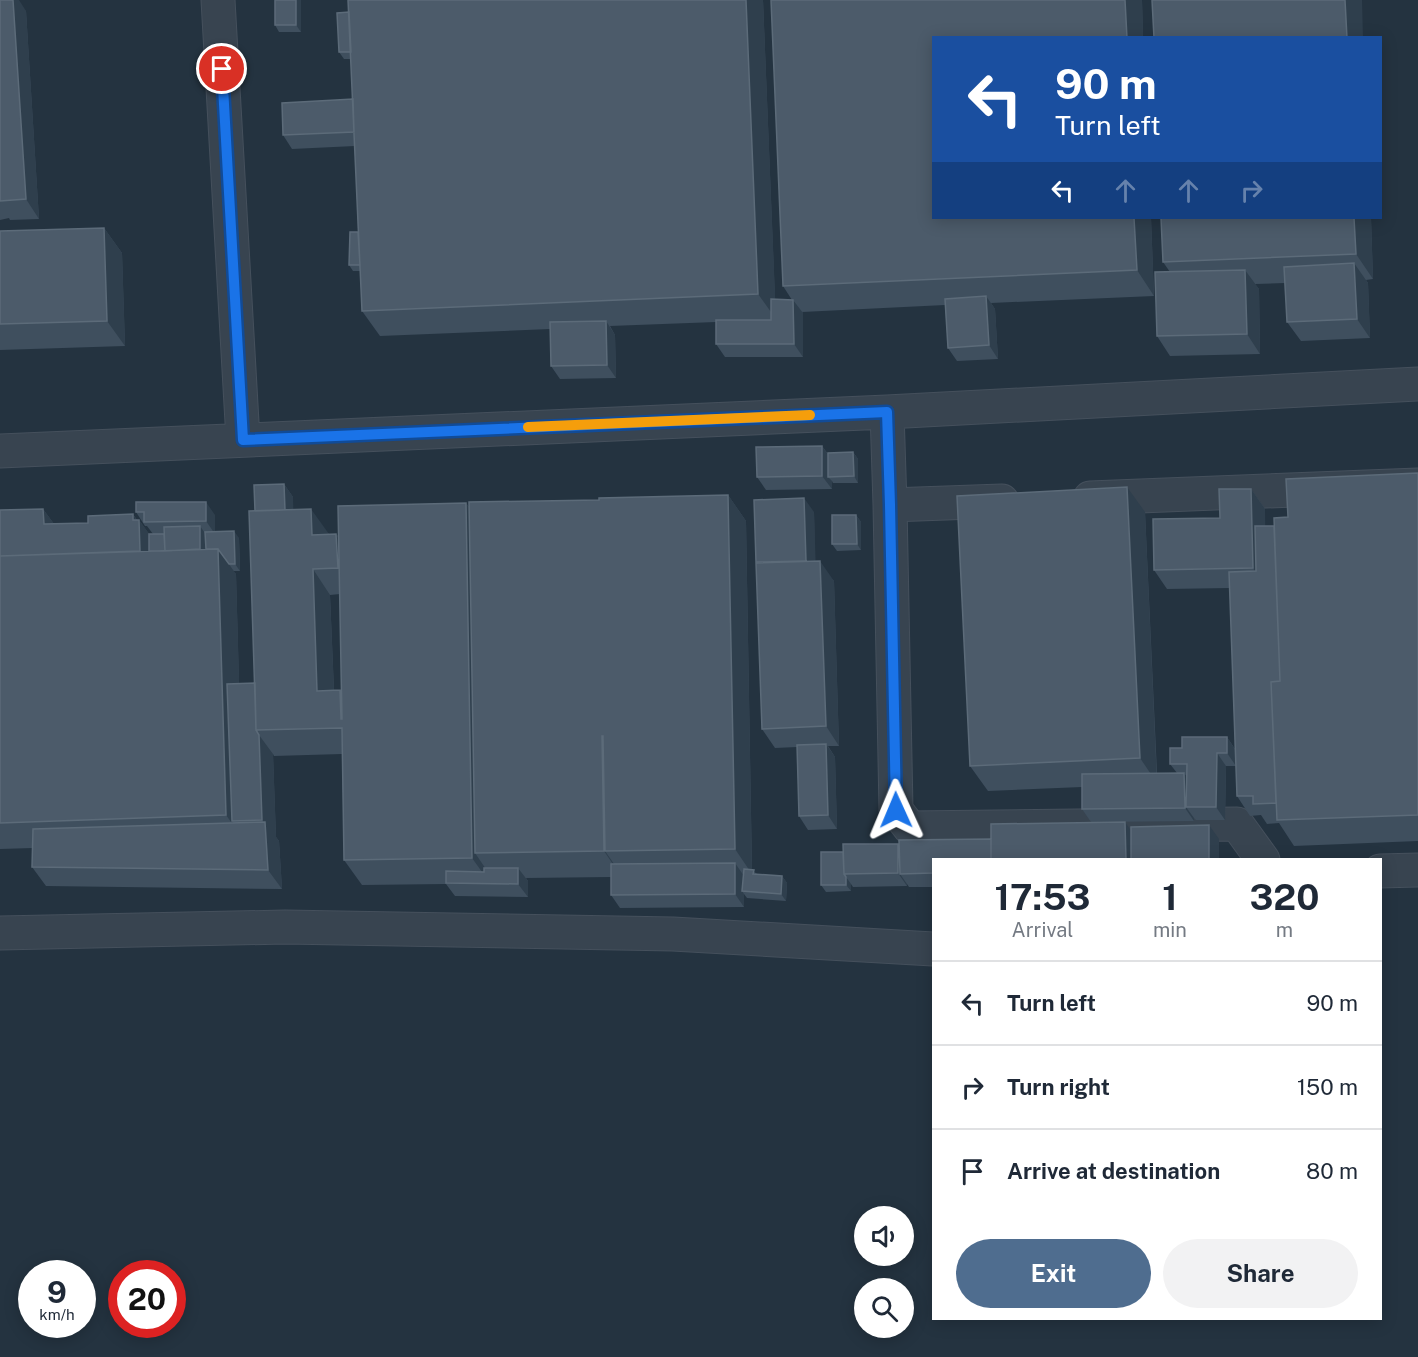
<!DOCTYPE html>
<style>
body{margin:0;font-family:"Public Sans",sans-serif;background:#f2f2f3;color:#1f2937;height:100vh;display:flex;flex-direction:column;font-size:22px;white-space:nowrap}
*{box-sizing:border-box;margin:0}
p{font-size:20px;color:#747a83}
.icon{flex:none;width:33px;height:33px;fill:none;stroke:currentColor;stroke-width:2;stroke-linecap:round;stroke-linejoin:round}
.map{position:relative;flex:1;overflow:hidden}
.details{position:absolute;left:932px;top:858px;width:450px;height:462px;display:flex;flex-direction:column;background:#fff;border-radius:0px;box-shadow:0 3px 15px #0003}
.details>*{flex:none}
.hud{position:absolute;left:932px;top:36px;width:450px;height:183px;border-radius:0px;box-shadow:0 3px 15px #0003;background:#1a4fa0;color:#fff;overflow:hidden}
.tools{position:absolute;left:854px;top:1206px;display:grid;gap:12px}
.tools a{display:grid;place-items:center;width:60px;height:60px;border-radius:50%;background:#fff;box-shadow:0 3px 15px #0003;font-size:30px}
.speed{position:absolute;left:18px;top:1260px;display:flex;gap:12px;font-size:30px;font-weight:700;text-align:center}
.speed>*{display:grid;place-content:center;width:78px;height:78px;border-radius:50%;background:#fff;box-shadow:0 3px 15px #0003;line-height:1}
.speed small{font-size:15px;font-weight:400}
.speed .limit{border:9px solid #d22;background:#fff;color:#111}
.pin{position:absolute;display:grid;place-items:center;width:51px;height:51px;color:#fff;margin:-26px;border:3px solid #fff;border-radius:50%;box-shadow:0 2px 6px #0007}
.me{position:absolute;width:66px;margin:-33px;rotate:359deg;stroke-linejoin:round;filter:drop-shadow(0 0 4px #0008)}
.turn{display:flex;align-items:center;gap:21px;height:126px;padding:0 24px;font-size:27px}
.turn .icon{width:78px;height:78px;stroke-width:2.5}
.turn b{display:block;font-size:42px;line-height:51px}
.lanes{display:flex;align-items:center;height:57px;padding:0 24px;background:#0003;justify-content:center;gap:30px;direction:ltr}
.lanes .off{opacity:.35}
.eta{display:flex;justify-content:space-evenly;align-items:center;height:102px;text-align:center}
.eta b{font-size:36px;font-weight:700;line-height:42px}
.cta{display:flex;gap:12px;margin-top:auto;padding:12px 24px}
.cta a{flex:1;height:69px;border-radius:36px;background:#4f6d8f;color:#fff;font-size:24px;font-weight:700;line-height:69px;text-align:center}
.cta a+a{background:#f2f2f3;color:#1f2937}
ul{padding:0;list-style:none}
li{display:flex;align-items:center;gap:18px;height:84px;padding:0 24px;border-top:2px solid #e0e1e3}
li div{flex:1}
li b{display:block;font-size:22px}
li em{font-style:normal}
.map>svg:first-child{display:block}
</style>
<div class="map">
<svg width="1418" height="1357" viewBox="0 0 1418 1357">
<rect width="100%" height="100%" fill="#243340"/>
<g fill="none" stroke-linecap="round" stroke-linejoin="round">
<g stroke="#45505c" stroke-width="35">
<path id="minor" d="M218,0L243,440
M887,412L890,505L896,810L910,828L1237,824L1263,860
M0,451L887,412L1418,384
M1090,498L1418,485
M890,505L1002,501
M1380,871L1418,870
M0,933L285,927L673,934L933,949"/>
</g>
<use href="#minor" stroke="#384450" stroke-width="33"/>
</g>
<path fill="#3f4f5e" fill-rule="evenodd" d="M0,0L26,11L39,219L10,220L9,218L0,220Z
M275,0H301V32H279L275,25Z
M348,0H763L775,299L792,300L783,286L771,0H1142L1143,38H933L1151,218L1154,296L991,303L995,309L998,359L957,361L948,348L945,305L802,312L803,313V357H725L716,344V322L610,326L615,335L616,378L560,379L551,366L550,329L380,336L362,311L360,271H353L349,265L358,232L355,146L292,149L283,135L353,99L351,59H344L339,52L349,12Z
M1161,218H1371L1373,279L1366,280L1368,283L1370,338L1301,341L1287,322L1285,283L1255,284L1259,289L1260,354L1170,356L1157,336L1170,272L1163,262Z
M104,228L122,253L125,346L0,350V231Z
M822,446L828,454L853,452L858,459V483H833L832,481V489L766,490L757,477Z
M1418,473V841L1294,846L1279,823L1267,824L1261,815L1250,816L1237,796L1236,766H1226L1225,820H1196L1194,818V821L1091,822L1082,809V787L988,791L970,766L1145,512L1157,773H1177L1170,764L1182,748L1227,737L1235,749L1230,588L1167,589L1154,570L1220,518L1251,489L1265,509V526H1274L1288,517Z
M284,484L293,497V510L329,534H336L339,537L466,503L469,507L599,500L728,495L746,521L752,870L757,874L782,876L787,883L786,901L747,898L744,894V907L620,908L611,895V877L526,878L528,881V897L455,896L446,884L362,885L344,860L342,754L274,756L273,754L276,837L279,841L282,889L46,886L32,867L33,848L0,849V510L43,509L54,524L88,523L133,514L137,520H139L149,534H153L147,526H145L136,512V502L215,515V532L239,538L240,571H233L236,574L239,683H255V511ZM340,594L341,692L334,690L330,595Z
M814,512L815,561L834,581L839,746H828L835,757L837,829L808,830L799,816L797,747L775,748L762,729L757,563L756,562Z
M856,515L861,522V550L837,551L832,544Z
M1131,830L1219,839L933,860V887H909L907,884V886L853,887L851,884V891L826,892L821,885L843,852L898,844L899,846Z"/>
<path fill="#2f3f4d" d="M13,0H19L26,11L39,219L26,199Z
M296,0H301V32L296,25Z
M746,0H763L776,319L758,294Z
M1125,0H1142L1143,38H1127Z
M1345,0H1362L1363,38H1347Z
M1134,218H1151L1154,296L1137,270Z
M1354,218H1371L1373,279L1356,254Z
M104,228L122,253L125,346L107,321Z
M1354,263L1368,283L1370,338L1357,319Z
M1245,270L1259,289L1260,354L1247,334Z
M986,296L995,309L998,359L989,345Z
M793,300L803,313V357L794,344Z
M606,321L615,335L616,378L607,365Z
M822,446L831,459L828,477L832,481V489L822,476Z
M853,452L858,459V483L854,476Z
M284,484L293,497L294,532L285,519Z
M1127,487L1145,512L1157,783L1140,758Z
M1251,489L1265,509L1266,588L1253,568Z
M728,495L746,521L752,874L735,849Z
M804,498L814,512L816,574L806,561Z
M206,502L215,515V534L206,521Z
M466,503L484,528L475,853L490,875V883L472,858Z
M43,509L57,528L44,524Z
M311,509L329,534L312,535Z
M133,514L139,524V520L153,539L150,570L140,556L133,520Z
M856,515L861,522V550L857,544Z
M200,526L209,539V565L200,561Z
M234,531L239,538L240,571L235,564Z
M336,534L354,559L355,594L338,568Z
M218,549L236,574L243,821H232L244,840L226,815Z
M820,561L834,581L839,746L826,726Z
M313,569L330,595L335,716L317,691Z
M340,690L357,715L341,719Z
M259,735L273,754L276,837L279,841L282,889L268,870L265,825L262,820Z
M602,736L619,761L605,851L621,874V876L604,851Z
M1227,737L1236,751V766L1227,753Z
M826,744L835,757L837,829L828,815Z
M1217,753L1226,766L1225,820L1216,807Z
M1184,773L1194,786L1186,807L1194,818V821L1185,808Z
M1125,822L1139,842V860H1126Z
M1209,825L1219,839V860H1209Z
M898,844L907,857L900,874L907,884V886L898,873Z
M735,863L744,876L742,891L744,894V907L735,894Z
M518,868L528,881V897L518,884Z
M782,876L787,883L786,901L781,894Z
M846,877L851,884V891L846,885Z"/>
<path fill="#4c5b6a" stroke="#5c6b79" stroke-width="1.5" d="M0,0H13L26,199L0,201Z
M275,0H296V25H275Z
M348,0H746L758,294L362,311Z
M771,0H1125L1127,38H933V218H1134L1137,270L783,286Z
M1152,0H1345L1347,38H1154Z
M349,12L351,52H339L337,13Z
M353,99L354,132L283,135L282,103Z
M1161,218H1354L1356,254L1163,262Z
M104,228L107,321L0,324V231Z
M350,232H358L360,265H349Z
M1354,263L1357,319L1287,322L1284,267Z
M1245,270L1247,334L1157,336L1155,272Z
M986,296L989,345L948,348L945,299Z
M771,299L793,300L794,344H716V320H771Z
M606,321L607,365L551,366L550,322Z
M822,446V476L757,477L756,447Z
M853,452L854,476L828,477V453Z
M1418,473V815L1277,820L1271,682L1280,681L1274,518L1288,517L1286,479Z
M284,484L285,510L255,511L254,485Z
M1127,487L1140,758L970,766L957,496Z
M1219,489H1251L1253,568L1154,570L1153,519L1220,518Z
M728,495L735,849L605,851L603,736H602L604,851L475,853L469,502L599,500V498Z
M804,498L806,561L756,562L754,500Z
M136,502H206V521L144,522V512H136Z
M466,503L472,858L344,860L342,728L256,730L249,511L311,509L312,535L336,534L338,568L313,569L317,691L340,690L341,719H342L338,506Z
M43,509L44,524L88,523V516L133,514V520H139L140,551L0,556V510Z
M832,515H856L857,544H832Z
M200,526V549L165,551L164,527Z
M1255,526H1274L1280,681L1271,682L1276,803L1253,804V796H1237L1229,572L1256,571Z
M234,531L235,564H229L218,549H206L205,532Z
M149,534H164L165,551H149Z
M218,549L226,815L0,823V556Z
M820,561L826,726L762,729L756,563Z
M255,683L256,730L259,735L262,820L232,821L227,684Z
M1182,737H1227V753H1217L1216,807H1186L1187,764H1170V748H1182Z
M826,744L828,815L799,816L797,745Z
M1184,773L1185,808L1082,809V774Z
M265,822L268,870L32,867L33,829Z
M1125,822L1126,860H991V824Z
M1209,825V860H1131V827Z
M991,839V860H933V873L900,874L899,840Z
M843,844H898V873L844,874Z
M821,852H843L844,874L846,877V885H821Z
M735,863V894L611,895V864Z
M484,868H518V884L446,883V871L484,872Z
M744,869L754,870L753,874L782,876L781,894L742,891Z"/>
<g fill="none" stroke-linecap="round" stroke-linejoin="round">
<g stroke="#114b97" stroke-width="15">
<path id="route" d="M222,69L243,440L887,412L890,505L896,810"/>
</g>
<use href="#route" stroke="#1a73e8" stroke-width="10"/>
<path stroke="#f59e0b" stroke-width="10" d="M528,427L810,415"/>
</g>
</svg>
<div class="tools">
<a><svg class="icon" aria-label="sound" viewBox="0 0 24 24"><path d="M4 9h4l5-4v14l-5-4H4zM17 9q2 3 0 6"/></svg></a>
<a><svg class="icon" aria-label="search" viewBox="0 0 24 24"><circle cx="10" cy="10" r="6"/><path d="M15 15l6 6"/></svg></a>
</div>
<div class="speed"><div>9<small>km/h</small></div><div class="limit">20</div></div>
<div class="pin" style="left:222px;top:69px;background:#d93025"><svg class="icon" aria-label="arrive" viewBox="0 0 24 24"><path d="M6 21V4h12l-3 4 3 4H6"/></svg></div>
<svg class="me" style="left:896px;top:810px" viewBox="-20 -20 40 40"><path d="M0-17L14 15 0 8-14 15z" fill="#1a73e8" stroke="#fff" stroke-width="4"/></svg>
<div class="hud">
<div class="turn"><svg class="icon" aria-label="left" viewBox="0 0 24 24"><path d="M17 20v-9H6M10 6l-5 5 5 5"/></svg><div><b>90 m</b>Turn left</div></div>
<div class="lanes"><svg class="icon" aria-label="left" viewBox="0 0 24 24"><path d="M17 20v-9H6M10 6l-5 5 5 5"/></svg><svg class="icon off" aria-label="ahead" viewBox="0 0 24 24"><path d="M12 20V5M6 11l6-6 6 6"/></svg><svg class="icon off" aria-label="ahead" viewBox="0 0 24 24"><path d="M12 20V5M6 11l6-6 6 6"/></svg><svg class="icon off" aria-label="right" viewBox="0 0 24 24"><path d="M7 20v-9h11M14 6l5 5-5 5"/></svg></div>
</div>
<section class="details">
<div class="eta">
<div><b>17:53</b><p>Arrival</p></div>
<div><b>1</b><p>min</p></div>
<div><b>320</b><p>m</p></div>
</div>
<ul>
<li><svg class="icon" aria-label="left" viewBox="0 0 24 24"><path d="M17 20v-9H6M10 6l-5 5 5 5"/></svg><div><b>Turn left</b></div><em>90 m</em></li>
<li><svg class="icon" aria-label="right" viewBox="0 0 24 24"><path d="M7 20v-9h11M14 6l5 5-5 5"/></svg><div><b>Turn right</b></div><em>150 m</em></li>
<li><svg class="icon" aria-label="arrive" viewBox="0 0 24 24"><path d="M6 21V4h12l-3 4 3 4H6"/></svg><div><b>Arrive at destination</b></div><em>80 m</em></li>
</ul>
<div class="cta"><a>Exit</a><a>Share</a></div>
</section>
</div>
